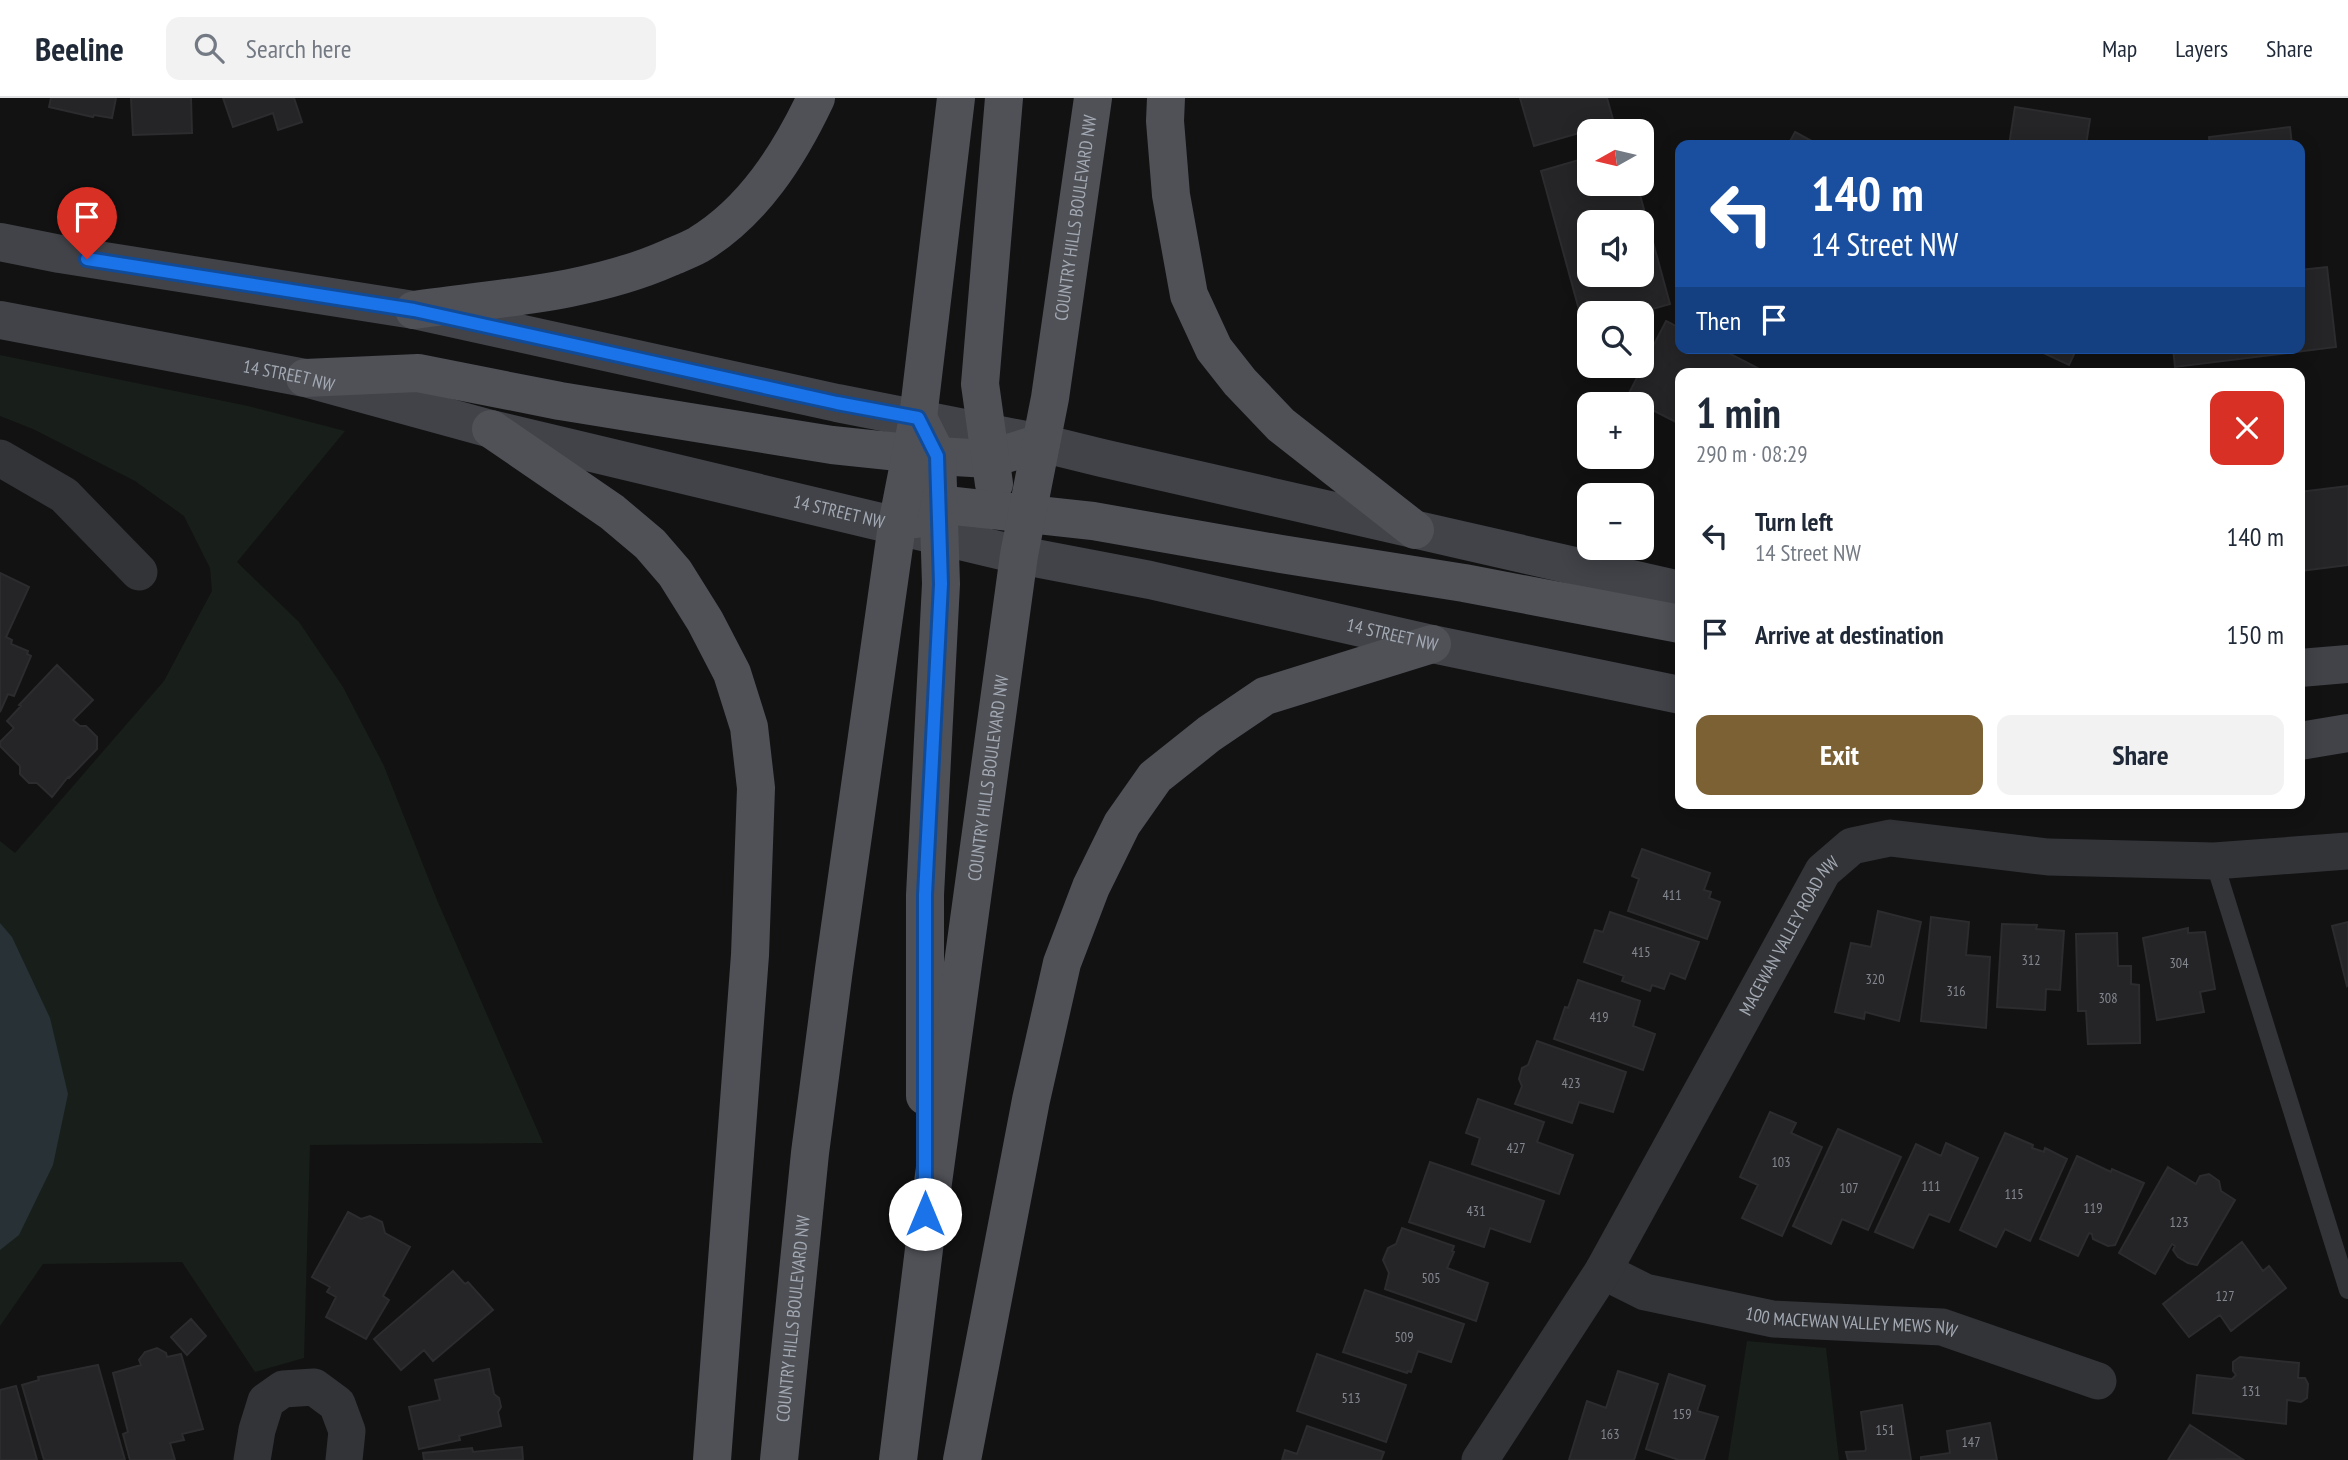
<!DOCTYPE html>
<meta charset="utf-8">
<style>
body{margin:0;font-family:"PT Sans Narrow",sans-serif;background:#f2f2f3;color:#1f2937;height:100vh;display:flex;flex-direction:column;font-size:26px;white-space:nowrap}
*{box-sizing:border-box;margin:0}
p{font-size:23px;color:#747a83}
.icon{flex:none;width:38px;height:38px;fill:none;stroke:currentColor;stroke-width:2;stroke-linecap:round;stroke-linejoin:round}
.map{position:relative;flex:1;overflow:hidden}
.sheet{position:absolute;left:1675px;top:270px;width:630px;height:441px;display:flex;flex-direction:column;background:#fff;border-radius:14px;box-shadow:0 4px 18px #0003}
.sheet>*{flex:none}
.hud{position:absolute;left:1675px;top:42px;width:630px;height:214px;border-radius:14px;box-shadow:0 4px 18px #0003;background:#1a4fa0;color:#fff;overflow:hidden}
.needle{width:46px;rotate:262deg}
.controls{position:absolute;left:1577px;top:21px;display:grid;gap:14px}
.controls a{display:grid;place-items:center;width:77px;height:77px;border-radius:14px;background:#fff;box-shadow:0 4px 18px #0003;font-size:35px}
.pin{position:absolute;display:grid;place-items:center;width:60px;height:60px;color:#fff;margin:-72px -30px;border-radius:50% 50% 50% 0;rotate:-45deg;box-shadow:0 0 7px #0007}
.pin .icon{rotate:45deg}
.me{position:absolute;width:77px;margin:-38px;rotate:0deg;stroke-linejoin:round;filter:drop-shadow(0 0 5px #0008)}
.turn{display:flex;align-items:center;gap:24px;height:147px;padding:0 21px;font-size:32px}
.turn .icon{width:91px;height:91px;stroke-width:2.5}
.turn b{display:block;font-size:49px;line-height:60px}
.then{display:flex;align-items:center;height:66px;padding:0 21px;background:#0003;gap:14px;font-size:26px}
.round{display:grid;place-items:center;flex:none;width:74px;height:74px;border-radius:14px;background:#f2f2f3}
.summary{display:flex;align-items:center;justify-content:space-between;height:119px;padding:0 21px}
h1{font-size:42px;font-weight:800;line-height:52px}
.action{display:flex;gap:14px;margin-top:auto;padding:14px 21px}
.action a{flex:1;height:80px;border-radius:14px;background:#7b6134;color:#fff;font-size:28px;font-weight:800;line-height:80px;text-align:center}
.action a+a{background:#f2f2f3;color:#1f2937}
ul{padding:0;list-style:none}
li{display:flex;align-items:center;gap:21px;height:98px;padding:0 21px}
li div{flex:1}
li b{display:block;font-size:26px}
li em{font-style:normal}
header{display:flex;align-items:center;gap:42px;box-sizing:border-box;height:98px;padding:0 35px;background:#fff;border-bottom:2px solid #e0e1e3}
header strong{font-size:33px}
nav{display:flex;gap:38px;margin-inline-start:auto;font-size:24px}
.search{width:490px;height:63px;background:#f2f2f3;display:flex;align-items:center;gap:18px;box-sizing:border-box;padding:0 24px;border-radius:14px;color:#747a83;font-size:26px}
.map>svg:first-child{display:block}
</style>
<header>
<strong>Beeline</strong>
<div class="search"><svg class="icon" aria-label="search" viewBox="0 0 24 24"><circle cx="10" cy="10" r="6"/><path d="M15 15l6 6"/></svg>Search here</div>
<nav><a>Map</a><a>Layers</a><a>Share</a></nav>
</header>
<div class="map">
<svg width="2348" height="1362" viewBox="0 0 2348 1362">
<rect width="100%" height="100%" fill="#121213"/>
<path fill="#181e19" d="M0,257L248,308L345,333L237,464L299,524L343,589L384,668L437,802L543,1045L310,1047L304,1260L255,1274L182,1164L43,1166L0,1228V743L15,755L164,583L212,493L210,470L184,418L135,383L33,331L0,318Z
M1747,1243L1826,1250L1839,1362H1728Z"/>
<path fill="#283136" d="M0,825L12,839L50,920L68,996L53,1067L19,1137L0,1152Z"/>
<path fill="#252527" stroke="#2c2c2f" stroke-width="2" fill-rule="evenodd" d="M51,0H116L112,20L94,17L93,19L49,9Z
M131,0H191L192,35L133,37Z
M223,0H294L302,24L278,32L273,15L233,29Z
M1520,0H1607L1614,25L1534,48Z
M2015,9L2090,21L2086,47H2009Z
M2290,29L2292,47H2210L2209,39Z
M1795,34L1819,47H1788Z
M1589,59V86H1637L1670,206L1638,215H1589V229L1584,230L1541,73ZM1589,124H1642V177H1589Z
M2327,169L2336,249L2175,269L2173,250H2300V172Z
M1666,223L1680,230V250H1719L1767,275H1680V326L1627,299Z
M2033,250H2077L2069,267Z
M2348,388V467L2300,473V394Z
M0,475L29,489L6,539L12,542L11,546L28,553L27,556L31,558L14,598L8,596L0,614Z
M57,567L93,602L73,622L80,628H86L97,639V651L69,680L68,679L52,699L37,685H29L20,676V668L0,648V644L14,630L7,623L21,608L19,607Z
M1642,751L1710,775L1704,792L1711,794L1709,800L1720,804L1707,841L1628,813L1639,781L1632,778Z
M1878,813L1921,824L1899,923L1865,914L1864,921L1835,914L1851,845L1871,849Z
M1610,814L1699,844L1685,881L1670,875L1664,891L1652,887L1650,893L1622,883L1624,878L1584,864L1595,832L1603,834Z
M1931,819L1969,824L1966,857L1990,859L1986,930L1921,923Z
M2348,824V887L2347,888L2332,828Z
M2002,826L2037,827L2036,831L2064,833L2060,892L2046,891L2045,912L1997,909Z
M2188,830V835L2205,834L2215,891L2200,894L2204,914L2157,922L2143,840Z
M2117,835L2118,868H2131V886L2139,887L2140,945L2088,946L2086,913H2078L2076,836Z
M1578,882L1640,903L1633,928L1655,936L1643,972L1554,941L1565,909L1568,910Z
M1537,943L1626,974L1613,1014L1579,1004L1572,1025L1515,1006L1522,988L1519,981L1522,970L1528,967Z
M1478,1001L1544,1024L1537,1044L1573,1057L1559,1096L1472,1066L1480,1040L1466,1035Z
M1770,1014L1796,1025L1791,1035L1822,1049L1782,1138L1742,1120L1758,1087L1740,1079Z
M1838,1031L1901,1059L1868,1132L1842,1121L1831,1146L1793,1128Z
M2005,1035L2033,1047L2032,1050L2044,1054L2045,1050L2067,1061L2030,1143L2005,1131L1996,1149L1960,1132Z
M1946,1045L1978,1060L1949,1124L1929,1116L1913,1150L1875,1134L1916,1046L1941,1058Z
M2077,1058L2111,1074L2112,1071L2144,1085L2115,1147L2108,1148L2093,1141L2092,1136L2089,1135L2078,1158L2040,1141Z
M1430,1064L1544,1103L1530,1144L1490,1130L1484,1149L1409,1124Z
M2168,1069L2196,1086L2200,1078L2209,1076L2219,1083L2221,1093L2235,1102L2197,1167L2188,1165L2178,1159L2173,1152L2175,1148L2172,1146L2155,1176L2119,1155Z
M348,1114L361,1121L370,1118L382,1124L385,1135L410,1149L383,1198L389,1202L366,1241L326,1219L336,1199L327,1194L330,1189L312,1179Z
M1402,1130L1454,1148L1452,1153L1454,1154L1447,1170L1488,1185L1476,1223L1385,1191L1389,1175L1383,1162L1388,1150L1396,1146Z
M2242,1144L2263,1173L2269,1168L2286,1190L2231,1233L2220,1217L2189,1239L2163,1206Z
M453,1173L465,1186L468,1184L493,1212L433,1263L424,1252L401,1272L374,1241Z
M1365,1192L1464,1226L1451,1264L1418,1253L1411,1274L1408,1273L1407,1275L1343,1254Z
M191,1221L206,1238L187,1257L171,1239Z
M157,1250L166,1255L167,1259L181,1256L203,1331L182,1336L184,1342L170,1345L175,1362H130L123,1336L128,1334L113,1275L141,1267L139,1262L145,1254Z
M1317,1256L1406,1287L1386,1344L1297,1313Z
M2240,1259L2299,1265L2298,1280H2305L2308,1286L2307,1300L2301,1304L2287,1302L2286,1326L2193,1315L2197,1277L2232,1281L2236,1277L2233,1273V1264Z
M98,1267L125,1362H44L22,1287L39,1282L38,1279Z
M489,1271L494,1296L499,1300L501,1309L498,1314L501,1328L459,1338L460,1342L419,1351L409,1309L440,1302L435,1282Z
M1618,1273L1658,1286L1634,1362H1569L1587,1303L1606,1310Z
M1669,1276L1705,1288L1697,1313L1718,1319L1704,1362H1679L1646,1351Z
M16,1288L37,1362H0V1292Z
M1902,1307L1911,1362H1848L1846,1354L1865,1353L1866,1351L1861,1314Z
M1990,1325L1997,1362H1921V1359L1950,1355L1947,1333Z
M2190,1327L2242,1361L2168,1362Z
M1307,1328L1384,1354L1381,1362H1282L1285,1352L1297,1356Z
M522,1349L523,1362H424L423,1355L472,1350L473,1354Z"/>
<g fill="none" stroke-linecap="round" stroke-linejoin="round">
<path stroke="#333438" stroke-width="18" d="M2214,763L2348,1192"/>
<g stroke="#333438" stroke-width="37">
<path d="M0,360L64,397L139,474"/>
<path id="s1" d="M1603,1173L1645,1194L1773,1221L1942,1229L2098,1283"/>
<path d="M252,1362L257,1332L266,1303L283,1291L314,1289L337,1306L347,1333L344,1362"/>
<path id="s2" d="M1480,1362L1603,1173L1823,773L1852,748L1890,740L2048,759L2214,763L2348,753"/>
</g>
<g stroke="#414348" stroke-width="38">
<path d="M0,144L60,156L414,212L837,305L1041,345L1102,360L1680,492"/>
<path id="s3" d="M0,222L305,280L491,331L1019,457L1150,482L1432,546L1680,597"/>
<path d="M2300,570L2348,566"/>
<path d="M2300,643L2348,635"/>
</g>
<g stroke="#4f5157" stroke-width="38">
<path d="M1166,0L1165,23L1171,97L1189,197L1214,251L1240,284L1281,327L1415,432"/>
<path d="M414,212C499,200 590,195 669,160C678,156 689,152 698,147C753,114 789,57 816,0"/>
<path d="M305,280L418,275L560,303L832,347L937,358L989,361L1041,345"/>
<path d="M918,320L937,358L941,486L925,797V998"/>
<path d="M491,331L612,414L650,446L675,475L705,523L732,575L749,629L756,690L750,857L712,1362"/>
<path d="M994,386L980,286L1004,0"/>
<path d="M916,421L955,408L1093,423L1281,456L1464,485L1680,526"/>
<path id="s4" d="M779,1362L810,1055L834,871L897,427L918,320L956,0"/>
<path id="s5" d="M898,1362L925,1143L1019,457L1050,300L1093,0"/>
<path d="M962,1362L1031,1002L1062,865L1091,789L1122,726L1155,679L1209,636L1265,598L1432,546"/>
</g>
</g>
<g fill="none" stroke-linecap="round" stroke-linejoin="round">
<g stroke="#114b97" stroke-width="18">
<path id="route" d="M87,161L414,212L837,305L918,320L937,358L941,486L925,797V1116"/>
</g>
<use href="#route" stroke="#1a73e8" stroke-width="12"/>
</g>
<g text-anchor="middle" stroke-width="7" stroke-linejoin="round" paint-order="stroke">
<g font-size="14" fill="#83878f">
<text x="1672" y="802">411</text>
<text x="1641" y="859">415</text>
<text x="2031" y="867">312</text>
<text x="2179" y="870">304</text>
<text x="1875" y="886">320</text>
<text x="1956" y="898">316</text>
<text x="2108" y="905">308</text>
<text x="1599" y="924">419</text>
<text x="1571" y="990">423</text>
<text x="1516" y="1055">427</text>
<text x="1781" y="1069">103</text>
<text x="1931" y="1093">111</text>
<text x="1849" y="1095">107</text>
<text x="2014" y="1101">115</text>
<text x="2093" y="1115">119</text>
<text x="1476" y="1118">431</text>
<text x="2179" y="1129">123</text>
<text x="1431" y="1185">505</text>
<text x="2225" y="1203">127</text>
<text x="1404" y="1244">509</text>
<text x="2251" y="1298">131</text>
<text x="1351" y="1305">513</text>
<text x="1682" y="1321">159</text>
<text x="1885" y="1337">151</text>
<text x="1610" y="1341">163</text>
<text x="1971" y="1349">147</text>
</g>
<g font-size="18" fill="#a3a9b3" stroke="#0d0d0e">
<text dy="6" stroke="none"><textPath href="#s5" startOffset="1255">COUNTRY HILLS BOULEVARD NW</textPath></text>
<text dy="6" stroke="none"><textPath href="#s3" startOffset="294">14 STREET NW</textPath></text>
<text dy="6" stroke="none"><textPath href="#s3" startOffset="861">14 STREET NW</textPath></text>
<text dy="6" stroke="none"><textPath href="#s3" startOffset="1428">14 STREET NW</textPath></text>
<text dy="6" stroke="none"><textPath href="#s5" startOffset="688">COUNTRY HILLS BOULEVARD NW</textPath></text>
<text dy="6" stroke="none"><textPath href="#s2" startOffset="609">MACEWAN VALLEY ROAD NW</textPath></text>
<text dy="6" stroke="none"><textPath href="#s4" startOffset="142">COUNTRY HILLS BOULEVARD NW</textPath></text>
<text dy="6" stroke="none"><textPath href="#s1" startOffset="256">100 MACEWAN VALLEY MEWS NW</textPath></text>
</g>
</g>
</svg>
<div class="controls">
<a><svg class="needle" viewBox="-14 -14 28 28"><path d="M0-13l5 13h-10z" fill="#e53935"/><path d="M0 13l5-13h-10z" fill="#747a83"/></svg></a>
<a><svg class="icon" aria-label="sound" viewBox="0 0 24 24"><path d="M4 9h4l5-4v14l-5-4H4zM17 9q2 3 0 6"/></svg></a>
<a><svg class="icon" aria-label="search" viewBox="0 0 24 24"><circle cx="10" cy="10" r="6"/><path d="M15 15l6 6"/></svg></a>
<a>+</a>
<a>−</a>
</div>
<div class="pin" style="left:87px;top:161px;background:#d93025"><svg class="icon" aria-label="arrive" viewBox="0 0 24 24"><path d="M6 21V4h12l-3 4 3 4H6"/></svg></div>
<svg class="me" style="left:925px;top:1116px" viewBox="-20 -20 40 40"><circle r="19" fill="#fff"/><path d="M0-13L10 11 0 6-10 11z" fill="#1a73e8"/></svg>
<div class="hud">
<div class="turn"><svg class="icon" aria-label="left" viewBox="0 0 24 24"><path d="M17 20v-9H6M10 6l-5 5 5 5"/></svg><div><b>140 m</b>14 Street NW</div></div>
<div class="then">Then<svg class="icon" aria-label="arrive" viewBox="0 0 24 24"><path d="M6 21V4h12l-3 4 3 4H6"/></svg></div>
</div>
<section class="sheet">
<div class="summary"><div><h1>1 min</h1><p>290 m · 08:29</p></div><a class="round" style="background:#d93025;color:#fff"><svg class="icon" aria-label="close" viewBox="0 0 24 24"><path d="M6 6l12 12M18 6L6 18"/></svg></a></div>
<ul>
<li><svg class="icon" aria-label="left" viewBox="0 0 24 24"><path d="M17 20v-9H6M10 6l-5 5 5 5"/></svg><div><b>Turn left</b><p>14 Street NW</p></div><em>140 m</em></li>
<li><svg class="icon" aria-label="arrive" viewBox="0 0 24 24"><path d="M6 21V4h12l-3 4 3 4H6"/></svg><div><b>Arrive at destination</b></div><em>150 m</em></li>
</ul>
<div class="action"><a>Exit</a><a>Share</a></div>
</section>
</div>
